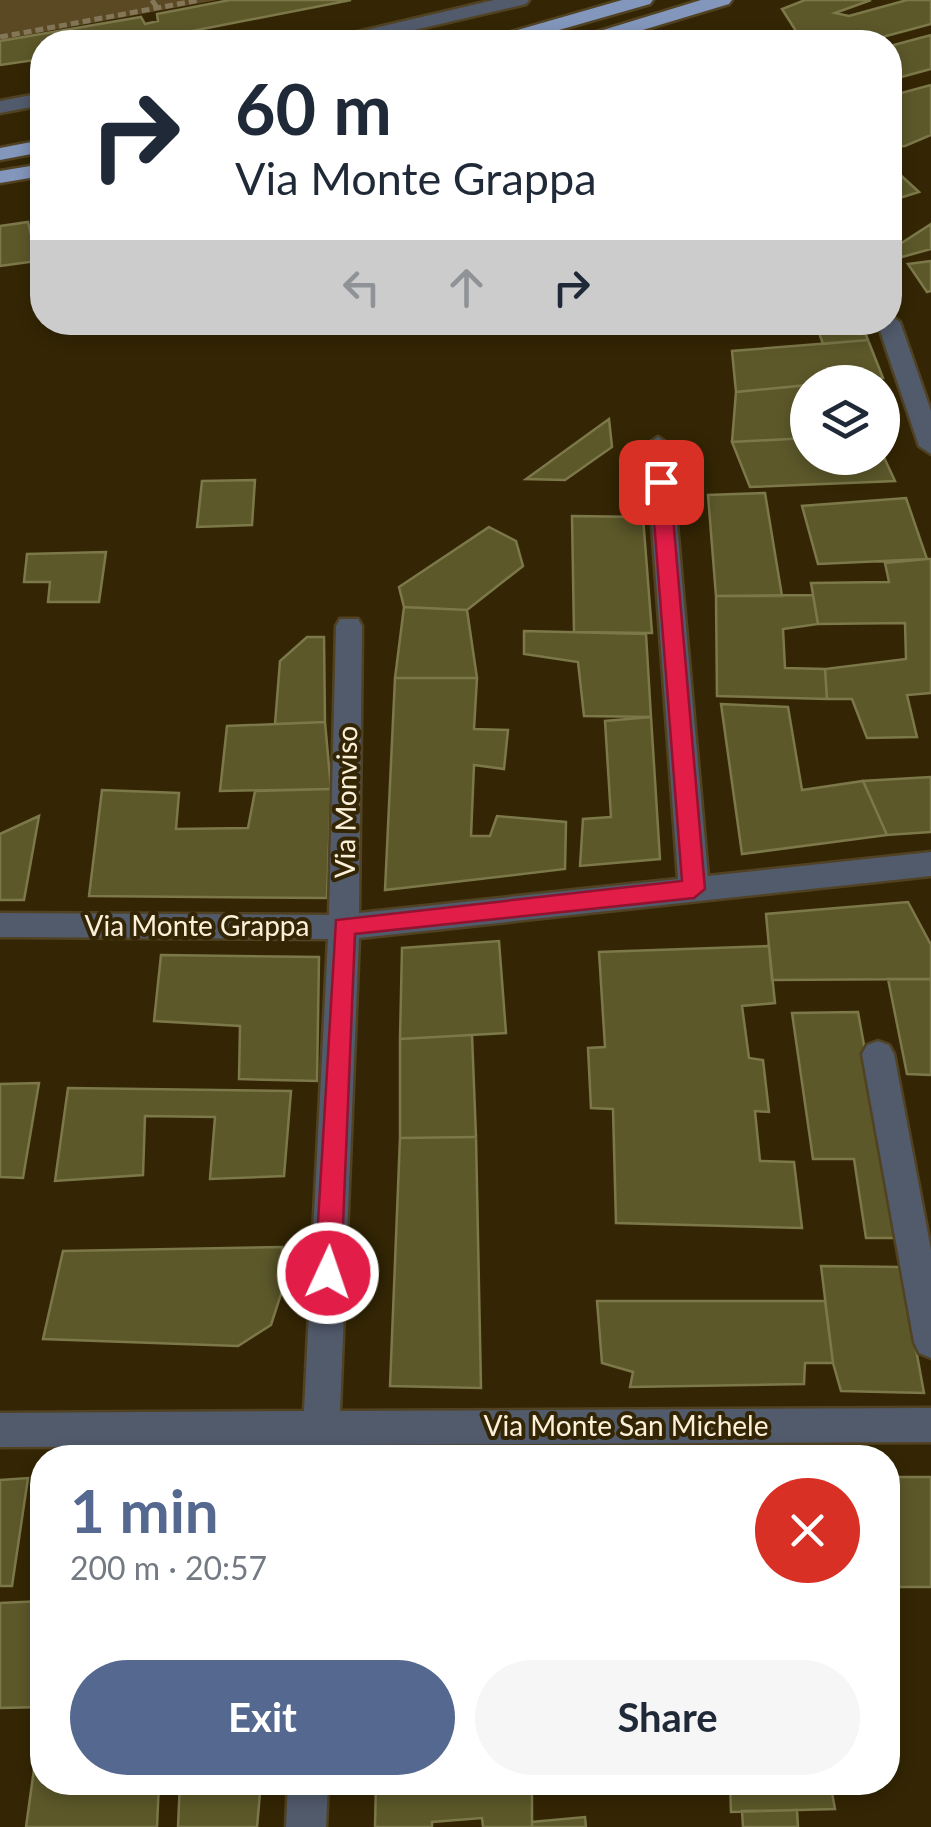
<!DOCTYPE html>
<meta charset="utf-8">
<style>
body{margin:0;font-family:Lato,sans-serif;background:#f6f6f7;color:#1f2937;height:100vh;display:flex;flex-direction:column;font-size:38px;white-space:nowrap}
*{box-sizing:border-box;margin:0}
p{font-size:32px;color:#747a83}
.icon{flex:none;width:55px;height:55px;fill:none;stroke:currentColor;stroke-width:2;stroke-linecap:round;stroke-linejoin:round}
.map{position:relative;flex:1;overflow:hidden}
.sheet{position:absolute;left:30px;top:1445px;width:870px;height:350px;display:flex;flex-direction:column;background:#fff;border-radius:40px;box-shadow:0 5px 15px #0003}
.sheet>*{flex:none}
.top-card{position:absolute;left:30px;top:30px;width:872px;height:305px;border-radius:40px;box-shadow:0 5px 15px #0003;background:#fff;color:#1f2937;overflow:hidden}
.tools{position:absolute;left:790px;top:365px;display:grid;gap:20px}
.tools a{display:grid;place-items:center;width:110px;height:110px;border-radius:50%;background:#fff;box-shadow:0 5px 15px #0003;font-size:50px}
.pin{position:absolute;display:grid;place-items:center;width:85px;height:85px;color:#fff;margin:-42px;border-radius:20px;box-shadow:0 5px 15px #0006}
.me{position:absolute;width:110px;margin:-55px;rotate:3deg;stroke-linejoin:round;filter:drop-shadow(0 0 8px #0008)}
.turn{display:flex;align-items:center;gap:35px;height:210px;padding:0 40px;font-size:45px}
.turn .icon{width:130px;height:130px;stroke-width:2.5}
.turn b{display:block;font-size:70px;line-height:85px}
.lanes{display:flex;align-items:center;height:95px;padding:0 40px;background:#0003;justify-content:center;gap:50px;direction:ltr}
.lanes .off{opacity:.35}
.round{display:grid;place-items:center;flex:none;width:105px;height:105px;border-radius:52px;background:#f6f6f7}
.headline{display:flex;align-items:center;justify-content:space-between;height:170px;padding:0 40px}
h1{font-size:60px;font-weight:700;line-height:75px;color:#546890}
.cta{display:flex;gap:20px;margin-top:auto;padding:20px 40px}
.cta a{flex:1;height:115px;border-radius:60px;background:#546890;color:#fff;font-size:40px;font-weight:700;line-height:115px;text-align:center}
.cta a+a{background:#f6f6f7;color:#1f2937}
.map>svg:first-child{display:block}
</style>
<div class="map">
<svg width="931" height="1827" viewBox="0 0 931 1827">
<rect width="100%" height="100%" fill="#342604"/>
<path fill="#5b4923" d="M0,0H217L0,40Z"/>
<path fill="#5c582a" stroke="#7c784a" stroke-width="2.5" d="M230,0H351L136,42H42V59L0,65V41L141,17L145,24L158,21L157,14Z
M805,0H871L835,13L849,16L907,0H931V24L864,42H803L782,9Z
M931,35V69L890,80V46Z
M931,85V135L905,146L890,147V96Z
M895,170L919,192L890,201V171Z
M28,222L37,261L0,266V226Z
M931,224V249L902,257L897,246Z
M931,261V291L927,292L908,264Z
M815,322H861L868,340L823,344Z
M868,340L883,378L736,392L732,351Z
M808,385V438L732,442L736,392Z
M609,419L612,447L565,480L526,479Z
M808,438V458H882V453L895,481L750,487L732,442Z
M255,480L252,525L197,527L202,481Z
M765,493L782,596H716L708,495Z
M906,498L927,559L818,564L802,506Z
M572,516L643,517L652,633L574,632Z
M489,527L516,541L523,566L467,610L404,607L399,587Z
M106,552L99,602H48L50,582H24L27,554Z
M927,559H931V693L907,695L917,737L867,738L852,699H827L825,669L906,659L905,623L818,624L811,583L889,582L885,563Z
M813,595L818,624L783,629L785,668L825,669L827,699L717,696L716,596Z
M404,607L467,610L477,678H395Z
M524,631L646,634L651,717L584,716L578,662L524,654Z
M307,637H324L325,722L275,724L280,661Z
M395,678H477L474,729L508,730L504,769L474,765L471,836H490L497,816L566,822L565,869L385,890Z
M721,704L788,707L802,790L863,781L887,835L742,854Z
M651,717L660,859L580,866L583,819L611,817L605,721Z
M325,722L331,789L220,791L227,726Z
M931,777V832L887,835L863,781Z
M331,789L327,898L89,896L102,790L179,793L176,829L248,828L255,791Z
M39,816L24,900H0V834Z
M908,902L931,945V979L772,980L766,914Z
M499,941L506,1033L400,1039L402,948Z
M769,946L775,1003L742,1006L749,1058L763,1060L769,1112L755,1111L760,1161L794,1162L802,1228L616,1223L613,1109L591,1108L588,1048L605,1047L599,952Z
M161,955L319,957L317,1081L239,1079L240,1026L154,1021Z
M888,979H931V1075L907,1074Z
M858,1012L899,1238H866L854,1159H813L792,1013Z
M472,1035L476,1137L400,1138V1039Z
M39,1083L23,1178L0,1177V1084Z
M68,1088L291,1091L284,1176L210,1179L215,1117L145,1116L143,1175L55,1181Z
M476,1137L481,1388L390,1386L400,1138Z
M282,1247V1291L271,1325L238,1346L43,1339L63,1251Z
M821,1266L901,1267L924,1393L841,1391L833,1363Z
M597,1301H825L833,1363H805L804,1384L630,1387L633,1372L602,1363Z
M888,1477H931V1587H888Z
M28,1478L12,1586H0V1480Z
M42,1601V1707L0,1708V1603Z
M42,1760V1782H159L157,1827H26L35,1762Z
M180,1782H261L257,1827H178Z
M376,1782H532V1827H483L482,1818L432,1822V1827H375Z
M730,1782H830L835,1809L731,1812Z
M797,1810L798,1827H743L742,1811Z
M585,1817L586,1827H532V1822Z"/>
<g fill="none" stroke-linecap="round" stroke-linejoin="round">
<g stroke="#504222" stroke-width="5">
<path id="minor" d="M494,0H529L526,4L363,42H329L332,38Z
M42,93V105L0,113V101Z
M890,315L900,322L931,411V454L919,446L877,322H890Z
M658,437L670,445L708,876L931,852V876L359,938L340,1411L931,1408V1442L339,1445L338,1458H302L303,1446L0,1447V1413L304,1411L328,939L0,937V913L329,915L336,626L340,619H358L362,626L359,913L678,879L646,445Z
M878,1041L889,1045L894,1054L931,1250V1358L919,1353L914,1342L862,1054L867,1045Z
M288,1782H328L326,1827H286Z"/>
</g>
<g stroke="#504222" stroke-width="5">
<path id="trunk" d="M622,0H653L650,4L517,42H487L490,38Z
M701,0H732L729,4L603,42H574L577,38Z
M42,140V152L0,160V148Z
M42,164V176L0,183V171Z"/>
</g>
<path stroke="#847759" stroke-width="5" stroke-dasharray="8 4" stroke-linecap="butt" d="M152,0L158,9
M0,37L200,0"/>
<use href="#minor" fill="#525b6c" fill-rule="evenodd"/>
<use href="#trunk" fill="#8396bc" fill-rule="evenodd"/>
</g>
<path fill="#e11d48" stroke="#92132f" stroke-width="2.5" d="M661,476L670,482L705,889L694,898L355,934L341,1273L337,1282L328,1285L319,1282L315,1273L336,920L682,881L651,482Z"/>
<g text-anchor="middle" stroke-width="8" stroke-linejoin="round" paint-order="stroke">
<g font-size="28" fill="#fbf0d9" stroke="#342604">
<text transform="translate(346 802) rotate(-89)" y="10">Via Monviso</text>
<text x="197" y="936">Via Monte Grappa</text>
<text x="626" y="1436">Via Monte San Michele</text>
</g>
</g>
</svg>
<div class="tools">
<a><svg class="icon" aria-label="layers" viewBox="0 0 24 24"><path d="M12 4l9 5-9 5-9-5zM3 14l9 5 9-5"/></svg></a>
</div>
<div class="pin" style="left:661px;top:482px;background:#d93025"><svg class="icon" aria-label="arrive" viewBox="0 0 24 24"><path d="M6 21V4h12l-3 4 3 4H6"/></svg></div>
<svg class="me" style="left:328px;top:1273px" viewBox="-20 -20 40 40"><circle r="17" fill="#e11d48" stroke="#fff" stroke-width="3"/><path d="M0-11L8 9 0 5-8 9z" fill="#fff"/></svg>
<div class="top-card">
<div class="turn"><svg class="icon" aria-label="right" viewBox="0 0 24 24"><path d="M7 20v-9h11M14 6l5 5-5 5"/></svg><div><b>60 m</b>Via Monte Grappa</div></div>
<div class="lanes"><svg class="icon off" aria-label="left" viewBox="0 0 24 24"><path d="M17 20v-9H6M10 6l-5 5 5 5"/></svg><svg class="icon off" aria-label="ahead" viewBox="0 0 24 24"><path d="M12 20V5M6 11l6-6 6 6"/></svg><svg class="icon" aria-label="right" viewBox="0 0 24 24"><path d="M7 20v-9h11M14 6l5 5-5 5"/></svg></div>
</div>
<section class="sheet">
<div class="headline"><div><h1>1 min</h1><p>200 m · 20:57</p></div><a class="round" style="background:#d93025;color:#fff"><svg class="icon" aria-label="close" viewBox="0 0 24 24"><path d="M6 6l12 12M18 6L6 18"/></svg></a></div>
<div class="cta"><a>Exit</a><a>Share</a></div>
</section>
</div>
